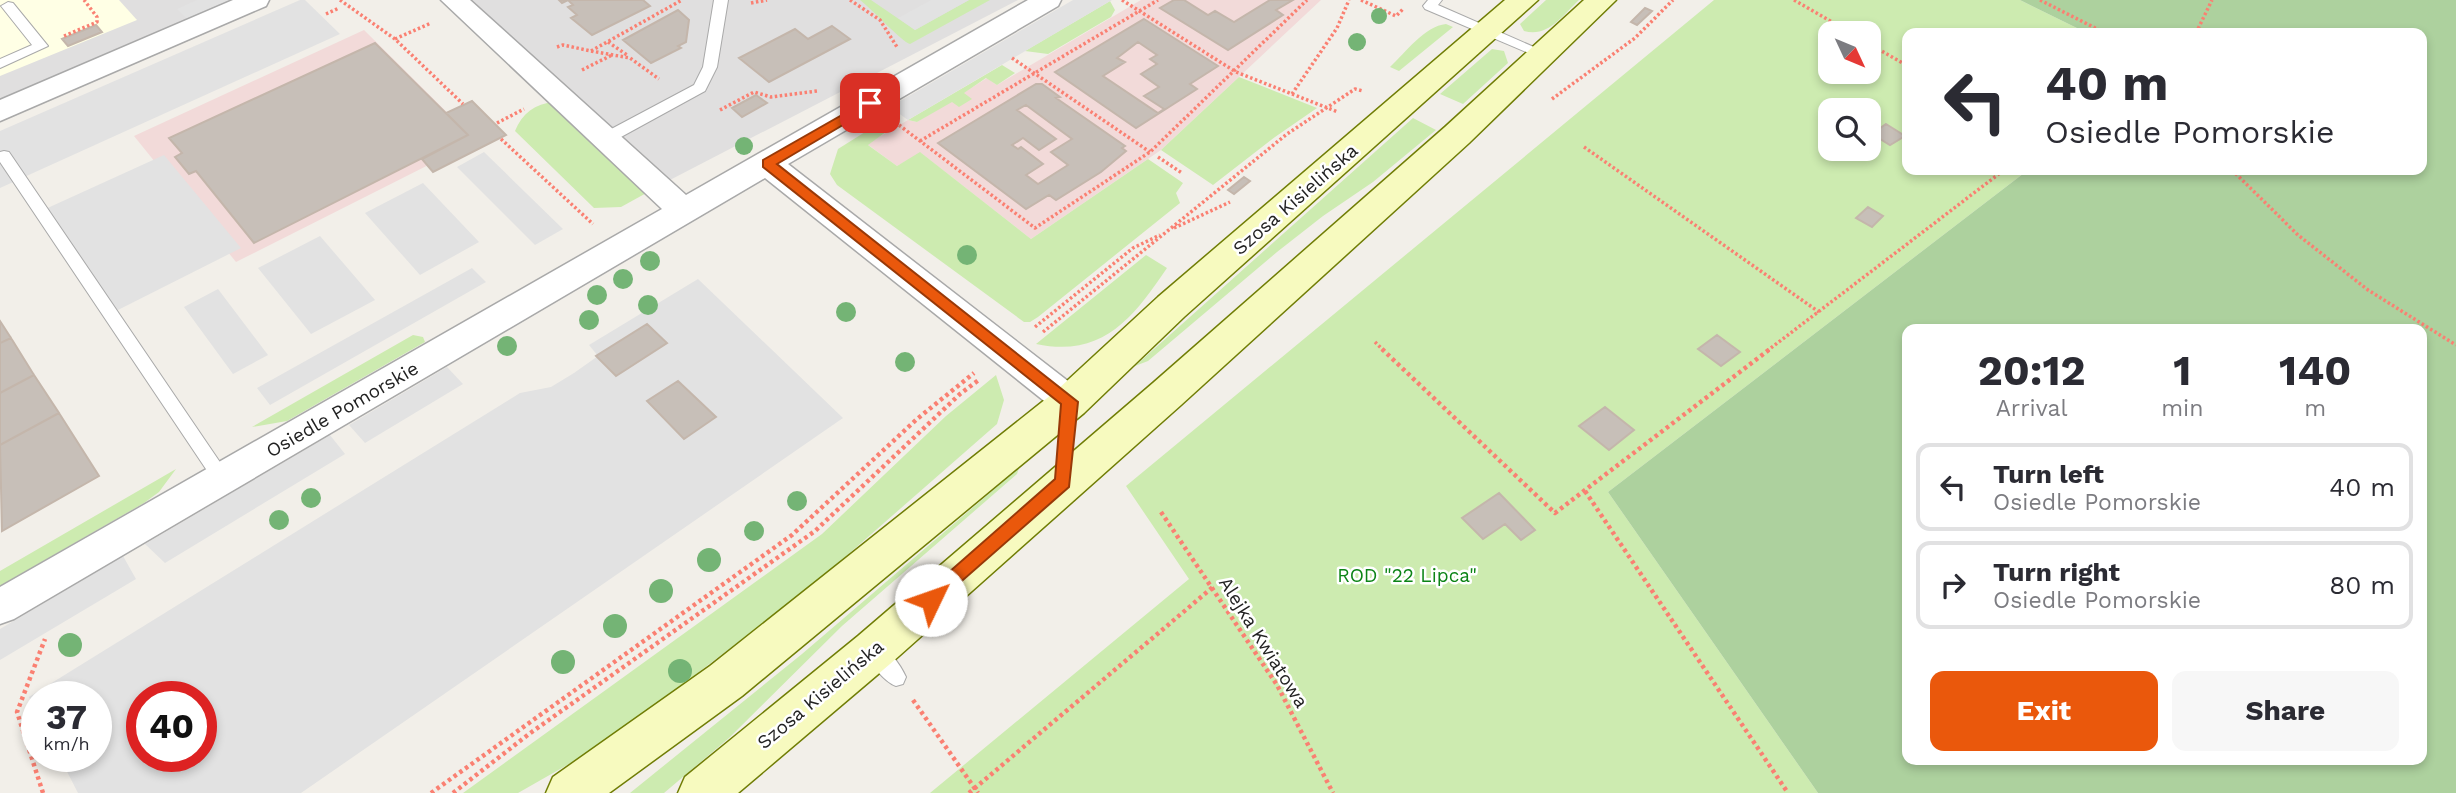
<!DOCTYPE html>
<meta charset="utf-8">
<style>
body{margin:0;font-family:"Work Sans",sans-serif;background:#f7f7f7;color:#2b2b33;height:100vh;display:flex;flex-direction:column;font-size:26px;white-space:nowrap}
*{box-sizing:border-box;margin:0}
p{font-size:23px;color:#7c7c81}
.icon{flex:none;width:38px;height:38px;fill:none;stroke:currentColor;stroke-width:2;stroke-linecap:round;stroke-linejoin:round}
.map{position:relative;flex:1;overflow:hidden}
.drawer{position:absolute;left:1902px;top:324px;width:525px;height:441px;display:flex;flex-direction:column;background:#fff;border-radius:14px;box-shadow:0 4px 10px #0003}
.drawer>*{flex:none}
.top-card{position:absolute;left:1902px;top:28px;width:525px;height:147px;border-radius:14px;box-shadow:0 4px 10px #0003;background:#fff;color:#2b2b33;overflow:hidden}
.needle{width:46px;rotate:134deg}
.buttons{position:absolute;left:1818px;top:21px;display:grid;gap:14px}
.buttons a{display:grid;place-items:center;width:63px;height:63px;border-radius:14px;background:#fff;box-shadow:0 4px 10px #0003;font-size:35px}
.speed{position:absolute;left:21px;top:681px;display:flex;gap:14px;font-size:35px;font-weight:700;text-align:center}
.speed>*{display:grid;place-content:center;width:91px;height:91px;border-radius:50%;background:#fff;box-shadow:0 4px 10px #0003;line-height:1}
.speed small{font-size:18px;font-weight:400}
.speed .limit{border:10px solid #d22;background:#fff;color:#111}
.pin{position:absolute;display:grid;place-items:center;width:60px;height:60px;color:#fff;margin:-30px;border-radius:14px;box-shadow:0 4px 10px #0006}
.me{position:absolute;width:77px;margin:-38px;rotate:48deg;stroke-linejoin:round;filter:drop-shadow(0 0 5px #0008)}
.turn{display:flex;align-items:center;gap:24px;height:147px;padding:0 28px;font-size:32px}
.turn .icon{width:91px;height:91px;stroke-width:2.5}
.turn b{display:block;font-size:49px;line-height:60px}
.eta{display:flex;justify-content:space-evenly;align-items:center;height:119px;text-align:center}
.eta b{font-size:42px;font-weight:700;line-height:49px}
.action{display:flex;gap:14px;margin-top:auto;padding:14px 28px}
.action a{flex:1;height:80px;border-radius:14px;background:#ea580c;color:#fff;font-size:28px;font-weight:700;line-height:80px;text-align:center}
.action a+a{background:#f7f7f7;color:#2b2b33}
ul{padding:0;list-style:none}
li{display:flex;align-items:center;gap:21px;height:88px;margin:0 14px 10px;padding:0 14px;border:4px solid #e1e1e2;border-radius:14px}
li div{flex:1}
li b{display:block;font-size:26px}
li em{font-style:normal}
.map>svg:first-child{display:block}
</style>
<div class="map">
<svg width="2456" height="793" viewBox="0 0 2456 793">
<rect width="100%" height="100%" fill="#f2efe9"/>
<path fill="#e0dfdf" d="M0,0H249L0,107Z
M468,0H1018L668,181Z"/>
<path fill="#f2dad9" d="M1141,0H1321L1161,150L1031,239L921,153L897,166L867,144L908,120L917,122L987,78L997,85Z
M364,30L476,141L236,262L134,136Z"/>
<path fill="#ffffe5" d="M0,0H119L137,20L0,76Z"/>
<path fill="#cdebb0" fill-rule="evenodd" d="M860,0H871L915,30L969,0H990L910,44C902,42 872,9 860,0Z
M1546,0H1579C1563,15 1548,38 1524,31L1520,24Z
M1714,0H2020L2087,33H1908V170H2028L1608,492L1818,793H930L1189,579L1126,486ZM1830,33H1869V72H1830ZM1830,110H1869V149H1830Z
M1110,1L1115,10L1111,17L1048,54L1025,51Z
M1446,24L1453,27L1399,71L1390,67C1405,53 1425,26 1446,24Z
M1492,49L1504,51L1508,63L1463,104L1440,94Z
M1002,65L1015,73L997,85L986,78L964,93L972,99L959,107L952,102L917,122L908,120Z
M1239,77L1317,108L1275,137L1213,185L1161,150Z
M554,102L650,191L621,207L594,208L515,131C522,113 535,104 554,102Z
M1413,118L1436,130L1373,182L1323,216L1277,252L1148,361L1135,366Z
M881,122L890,129L868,145L897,166L920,152L1031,239L1148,159L1183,183L1176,193L1180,203L1038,317L1030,322H1024L837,185L830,174L838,149Z
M1146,255L1167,268C1133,318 1103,358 1036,344Z
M413,335L423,337L425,342L287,421L252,427Z
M996,375L1004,400L997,424L812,586L604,744L518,793H463L822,534L946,416Z
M1019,468L1017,474L842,626L729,738L664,793H630L802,654Z
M176,469L159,492L144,503L0,586V571Z"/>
<path fill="#add19e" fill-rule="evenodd" d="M2020,0H2456V793H1818L1608,492L2028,170H2422V33H2087ZM1908,329H2422V760H1908Z"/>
<path fill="#e2e2e2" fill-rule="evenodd" d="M197,0H256L194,26L177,9Z
M300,0H305L340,34L0,188V131Z
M931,0H969L915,30L898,18Z
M1073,0H1112L908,120L890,107Z
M484,152L563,229L535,245L457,167Z
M164,155L241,248L110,314L41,211Z
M423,183L479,242L420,275L365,213Z
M320,236L375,300L311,334L258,268Z
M472,268L486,282L270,405L257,388Z
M698,279L843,418L301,793H78L59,756H96V696H37V712L29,697L520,393L551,387L574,373L598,356L589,345ZM142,696H201V756H142Z
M218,289L268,355L233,374L184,307Z
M447,367L463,384L365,443L349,425Z
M330,435L345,454L165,563L145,544Z
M123,556L136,579L0,660V629Z"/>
<path fill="#c7bfb8" stroke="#c4b6ab" stroke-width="2" fill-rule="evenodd" d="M559,0H643L650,6L592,35L571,18L577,15L568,7L573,5L568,0L562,3Z
M1174,0H1184L1208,15L1215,11L1234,22L1270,0H1293L1276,10L1283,15L1228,50L1160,8Z
M1645,8L1652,11L1637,25L1631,22Z
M678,10L689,20L686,42L678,46L681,48L651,63L623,40Z
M1144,19L1218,66L1190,84L1197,89L1136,128L1055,72ZM1138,42L1157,55L1150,59L1157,64L1141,74L1159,87L1144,96L1164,109L1158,113L1103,76L1125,62L1117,58Z
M96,25L102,32L68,46L62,39Z
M832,26L850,39L769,82L739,58L795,29L808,39Z
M375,43L468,135L254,243L196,171L189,174L175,157L182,153L169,138Z
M1036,84H1042L1060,97L1056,98L1125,146L1122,148L1126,151L1101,172L1056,200L1049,195L1026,209L938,143ZM1026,105L1072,139L1051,152L1068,165L1038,184L1026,175L1043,164L1021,147L1018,149L1012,145L1023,138L1039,150L1056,139L1017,110Z
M756,95L767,103L742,117L732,108Z
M472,101L506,135L433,172L422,159L468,135L446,113Z
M1886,124L1905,136L1890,145L1872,134Z
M1244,177L1250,181L1234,194L1228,190Z
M1868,207L1883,216L1872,227L1856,218Z
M0,321L11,338L0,343Z
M647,324L667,343L616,376L596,356Z
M1717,335L1740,352L1721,366L1698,349Z
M11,338L34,375L0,393V343Z
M34,375L59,413L0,445V393Z
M678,381L716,417L684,439L647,401Z
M1605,407L1634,430L1609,450L1579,426Z
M59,413L99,476L2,531L0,445Z
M1499,493L1535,530L1521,540L1505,524L1483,539L1462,518Z"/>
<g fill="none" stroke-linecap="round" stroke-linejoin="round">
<g stroke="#a9a9a9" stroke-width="2">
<path id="lane" d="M714,0H728L717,67L705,91L610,143H600V135L694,85L703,67Z
M1428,0H1442L1438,5L1550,54L1548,57H1538L1425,9L1423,6Z
M8,2L13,3L48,46L0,68V59L32,45L1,6Z
M4,151L9,152L228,474L231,479L228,484L222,487L216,484L0,162V152Z
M874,641C887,646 900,664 906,677L903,684L896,686C883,681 870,663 864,650L867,644Z"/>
</g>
<g stroke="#a9a9a9" stroke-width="3">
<path id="street" d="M233,0H269L266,6L0,121V100Z
M441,0H470L686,195L1028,0H1061L1058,6L788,164L1082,392L1088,402L1082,412L1070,416L1058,412L765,178L14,619L0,624V587L662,209Z"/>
</g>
<g stroke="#707d05" stroke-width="3">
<path id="secondary" d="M1505,0H1538L1184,317L1084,413L742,696L609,793H546L553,777L710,666L1056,391L1158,297Z
M1584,0H1616L1469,143L1181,405L890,664L738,793H678L685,777L858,636L1153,383L1445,127Z"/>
</g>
<path stroke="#fa8072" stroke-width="3.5" stroke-dasharray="2.5 2.5" stroke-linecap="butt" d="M340,0L395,39L463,104
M850,0L880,20L897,47
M1122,0L1236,72L1338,112
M1361,0L1396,16L1403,9
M1794,0L1851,33
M2040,0L2105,33
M751,3L767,0
M326,14L339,8
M2196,33L2212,0
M64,36L97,22V17L84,0
M395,39L431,23
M608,42L627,55
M1869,44L1908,66
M557,47L563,45L591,51L682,0
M591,51L630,58L659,79
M1012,58L1150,152
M582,70L612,55
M1292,94L1337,28L1349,0
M1552,99L1635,38L1673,0
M720,110L754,92L771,97L817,91
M497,123L524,109
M899,125L1035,228L1150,152L1307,0
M501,139L593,224
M920,141L1158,0
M1584,147L1819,312
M1158,157L1182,173
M2232,170L2298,235L2368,290L2456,345
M1174,228L1230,202
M1035,327L1133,248L1160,235
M1043,332L1287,134L1355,89L1363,91
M1375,342L1384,351
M1767,351L2004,170"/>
<path stroke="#fa8072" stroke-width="4.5" stroke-dasharray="3.5 3.5" stroke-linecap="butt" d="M1382,349L1555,513L1770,349
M1585,491L1788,793
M1161,512L1277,685L1333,793
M913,700L978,793
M43,793L17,712L45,639
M431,793L792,535L917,419L974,373
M453,793L529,734L815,531L960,394L980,379
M969,793L1213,587"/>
<use href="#lane" fill="#fff" fill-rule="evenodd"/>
<use href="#street" fill="#fff" fill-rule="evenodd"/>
<use href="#secondary" fill="#f7fabf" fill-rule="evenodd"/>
</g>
<g fill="#74b475">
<circle cx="1379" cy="16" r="8"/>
<circle cx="1357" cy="42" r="9"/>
<circle cx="744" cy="146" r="9"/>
<circle cx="967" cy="255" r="10"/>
<circle cx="650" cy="261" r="10"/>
<circle cx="623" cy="279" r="10"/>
<circle cx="597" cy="295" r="10"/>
<circle cx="648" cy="305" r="10"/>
<circle cx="846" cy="312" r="10"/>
<circle cx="589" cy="320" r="10"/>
<circle cx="507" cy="346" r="10"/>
<circle cx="905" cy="362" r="10"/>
<circle cx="311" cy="498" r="10"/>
<circle cx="797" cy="501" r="10"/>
<circle cx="279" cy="520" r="10"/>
<circle cx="754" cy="531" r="10"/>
<circle cx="709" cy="560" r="12"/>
<circle cx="661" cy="591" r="12"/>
<circle cx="615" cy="626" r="12"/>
<circle cx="70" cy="645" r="12"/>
<circle cx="563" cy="662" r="12"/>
<circle cx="680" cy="671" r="12"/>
</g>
<path fill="#ea580c" stroke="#983908" stroke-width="2" d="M870,99L875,100V106L777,164L1078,402L1069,487L931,608L922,600L924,594L1055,479L1061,404L763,167V160Z"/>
<g text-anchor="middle" stroke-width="5" stroke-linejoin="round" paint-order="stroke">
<g font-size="19" fill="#222" stroke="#fff">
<text transform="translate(1295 199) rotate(-41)" y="7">Szosa Kisielińska</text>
<text transform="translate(342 409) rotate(-30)" y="7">Osiedle Pomorskie</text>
<text transform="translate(1264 642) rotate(58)" y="7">Alejka Kwiatowa</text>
<text transform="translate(820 694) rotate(-40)" y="7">Szosa Kisielińska</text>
</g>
<g font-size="19" fill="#0c8416" stroke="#fff">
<text x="1407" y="582">ROD "22 Lipca"</text>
</g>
</g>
</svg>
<div class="buttons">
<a><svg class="needle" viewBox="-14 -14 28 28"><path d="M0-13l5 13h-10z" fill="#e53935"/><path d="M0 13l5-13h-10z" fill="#7c7c81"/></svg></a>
<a><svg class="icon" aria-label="search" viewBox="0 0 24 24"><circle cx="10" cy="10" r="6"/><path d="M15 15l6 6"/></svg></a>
</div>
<div class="speed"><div>37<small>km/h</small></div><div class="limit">40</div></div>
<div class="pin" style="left:870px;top:103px;background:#d93025"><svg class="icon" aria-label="arrive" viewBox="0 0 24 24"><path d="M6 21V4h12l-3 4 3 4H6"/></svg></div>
<svg class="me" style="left:931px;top:600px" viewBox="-20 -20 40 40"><circle r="19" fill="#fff"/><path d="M0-13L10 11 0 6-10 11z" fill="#ea580c"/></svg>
<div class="top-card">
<div class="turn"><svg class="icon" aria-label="left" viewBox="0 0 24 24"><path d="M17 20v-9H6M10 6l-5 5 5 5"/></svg><div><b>40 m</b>Osiedle Pomorskie</div></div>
</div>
<section class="drawer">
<div class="eta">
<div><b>20:12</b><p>Arrival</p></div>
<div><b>1</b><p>min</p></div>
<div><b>140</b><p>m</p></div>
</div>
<ul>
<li><svg class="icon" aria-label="left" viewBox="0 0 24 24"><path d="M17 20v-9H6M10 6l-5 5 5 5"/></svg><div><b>Turn left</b><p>Osiedle Pomorskie</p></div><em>40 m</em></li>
<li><svg class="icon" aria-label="right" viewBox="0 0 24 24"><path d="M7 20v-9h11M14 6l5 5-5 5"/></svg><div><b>Turn right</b><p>Osiedle Pomorskie</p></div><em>80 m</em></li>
</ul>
<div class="action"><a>Exit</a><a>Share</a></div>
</section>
</div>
